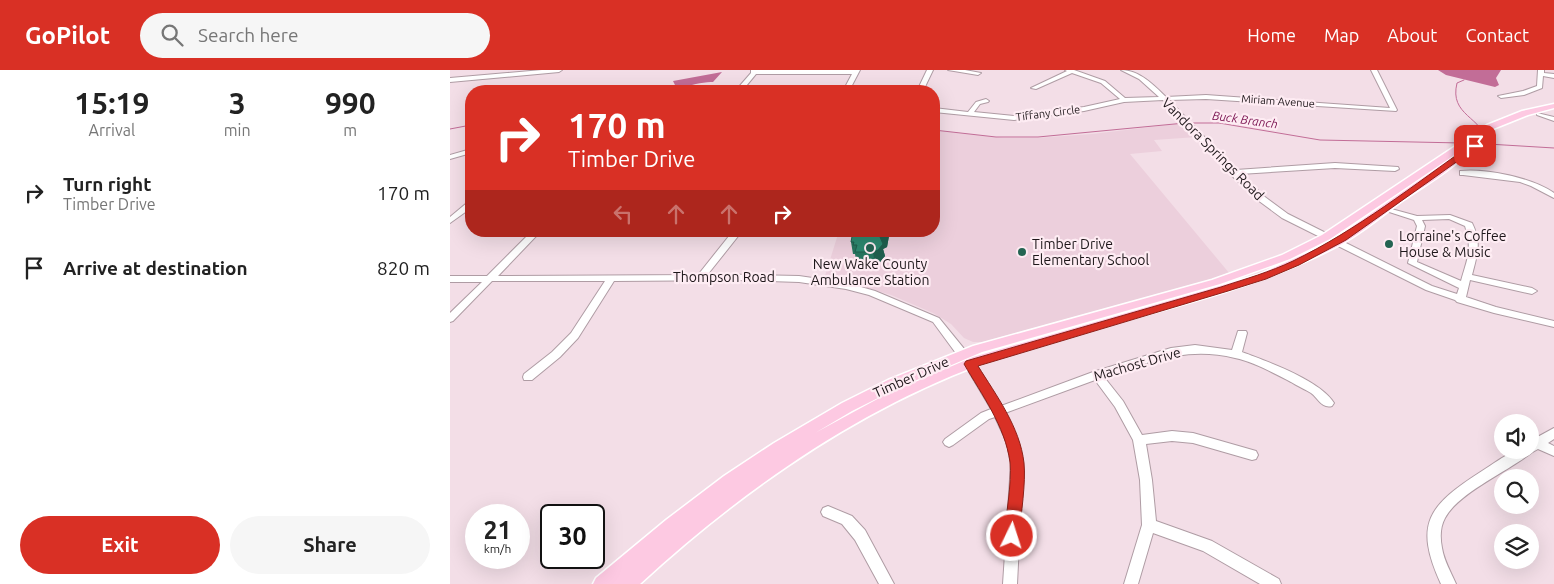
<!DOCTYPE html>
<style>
body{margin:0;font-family:Ubuntu,sans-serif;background:#f6f6f6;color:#222;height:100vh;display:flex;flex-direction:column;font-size:19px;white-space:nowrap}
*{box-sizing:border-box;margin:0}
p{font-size:16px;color:#767676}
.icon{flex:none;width:28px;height:28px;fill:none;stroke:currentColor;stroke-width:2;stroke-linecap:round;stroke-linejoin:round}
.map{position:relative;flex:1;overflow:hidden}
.drawer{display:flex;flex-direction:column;background:#fff;width:450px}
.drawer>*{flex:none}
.banner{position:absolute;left:15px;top:15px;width:475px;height:152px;border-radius:20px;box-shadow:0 5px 20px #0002;background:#d93025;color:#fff;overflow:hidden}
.fabs{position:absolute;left:1044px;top:344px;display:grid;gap:10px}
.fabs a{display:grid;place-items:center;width:45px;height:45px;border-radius:50%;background:#fff;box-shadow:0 5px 20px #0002;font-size:25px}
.speed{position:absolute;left:15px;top:434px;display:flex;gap:10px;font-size:25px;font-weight:700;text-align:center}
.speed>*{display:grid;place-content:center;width:65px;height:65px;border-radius:50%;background:#fff;box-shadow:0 5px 20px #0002;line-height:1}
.speed small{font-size:12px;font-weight:400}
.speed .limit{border:2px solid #111;border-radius:8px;background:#fff;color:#111}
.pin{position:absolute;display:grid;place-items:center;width:42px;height:42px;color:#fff;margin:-21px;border-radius:10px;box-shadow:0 2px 8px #0006}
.me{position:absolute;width:55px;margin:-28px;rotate:4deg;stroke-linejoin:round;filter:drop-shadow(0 0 4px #0008)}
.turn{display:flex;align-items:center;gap:18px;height:105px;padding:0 20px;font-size:22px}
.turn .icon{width:65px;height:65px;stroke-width:2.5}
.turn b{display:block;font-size:35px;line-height:42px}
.lanes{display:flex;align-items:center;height:48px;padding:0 20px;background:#0003;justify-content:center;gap:25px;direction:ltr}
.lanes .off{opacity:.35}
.eta{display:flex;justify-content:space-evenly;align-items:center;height:85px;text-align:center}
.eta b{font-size:30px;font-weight:600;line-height:35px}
.button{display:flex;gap:10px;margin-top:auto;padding:10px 20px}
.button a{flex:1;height:58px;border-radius:30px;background:#d93025;color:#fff;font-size:20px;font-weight:600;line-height:58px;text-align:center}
.button a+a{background:#f6f6f6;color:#222}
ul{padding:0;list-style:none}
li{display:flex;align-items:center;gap:15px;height:75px;padding:0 20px}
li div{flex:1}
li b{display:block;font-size:19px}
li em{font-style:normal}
header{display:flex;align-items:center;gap:30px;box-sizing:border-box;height:70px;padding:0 25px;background:#d93025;color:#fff}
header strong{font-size:24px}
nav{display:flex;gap:28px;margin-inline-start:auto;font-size:18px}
.search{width:350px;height:45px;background:#f6f6f6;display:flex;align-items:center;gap:12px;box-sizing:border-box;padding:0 18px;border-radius:28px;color:#767676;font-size:19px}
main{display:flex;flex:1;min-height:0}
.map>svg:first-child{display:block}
</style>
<header>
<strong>GoPilot</strong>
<div class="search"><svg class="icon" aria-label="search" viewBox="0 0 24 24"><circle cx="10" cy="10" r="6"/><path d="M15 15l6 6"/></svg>Search here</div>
<nav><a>Home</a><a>Map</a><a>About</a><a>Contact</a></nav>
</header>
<main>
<section class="drawer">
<div class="eta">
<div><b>15:19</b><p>Arrival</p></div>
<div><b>3</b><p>min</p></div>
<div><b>990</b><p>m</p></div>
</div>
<ul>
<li><svg class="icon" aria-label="right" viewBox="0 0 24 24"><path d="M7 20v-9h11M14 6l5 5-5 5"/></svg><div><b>Turn right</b><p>Timber Drive</p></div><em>170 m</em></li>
<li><svg class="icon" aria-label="arrive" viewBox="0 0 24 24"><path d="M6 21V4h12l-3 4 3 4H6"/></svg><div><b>Arrive at destination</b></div><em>820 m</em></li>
</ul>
<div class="button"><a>Exit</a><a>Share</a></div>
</section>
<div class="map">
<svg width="1104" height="514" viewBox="0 0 1104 514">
<rect width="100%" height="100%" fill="#f3dee7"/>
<path fill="#eccfdc" d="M734,53L747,67L704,70L712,81L680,84L780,204L533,272H523L514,268L501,254L483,243L441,225L407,215L374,209L389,161H484V60L553,68H586L642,64Z"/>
<path fill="#c26d97" d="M988,0H1051L1046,8L1049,15L1045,17L996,5Z
M272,2L263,12C251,11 234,19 225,15L223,11Z"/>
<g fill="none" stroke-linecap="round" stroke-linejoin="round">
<path stroke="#c26d97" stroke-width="1" d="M1014,10L1007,13C999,46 1032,46 1039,74
M740,53H769L870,70L1011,73
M0,59L21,55
M484,60L546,67H588L735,53
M1021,73L1104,78"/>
<g stroke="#af9ca4" stroke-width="2">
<path id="minor" d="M92,0H112L109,2L0,12V8Z
M301,0H410L399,21H393L402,4H306L292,21L248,20L251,18L287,19L301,3Z
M477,0H483L473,21H467Z
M498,0H515L531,3L528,5Z
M615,0H624L655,11L675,28L709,27L689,9L671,0C689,0 704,15 716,27L756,25L940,38L921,0H927L947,40L946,41L756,29L719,30L786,100L885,93L948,97L949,99L945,101L885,98L790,104L815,127L838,144L982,216L1007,224L1009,218L958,193L967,156L964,150L930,139L934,137L967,146L1000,145L1022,153C1032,173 1027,185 1022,205L1082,218L1087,221L1082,224L1020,210L1016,227L1046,237L1104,251V257L1044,243L1007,232L1005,230L976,220L832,148L809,131L780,104L713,30L674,32L634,41L564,50L484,42V38L518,42L526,32L536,29L539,31L538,32L530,34L524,42L564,46L634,37L670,29L651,13L622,3L586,19L581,18L617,1ZM999,149L1015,156C1023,180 1017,189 1011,211L967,192L975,156L972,150Z
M1088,0H1094V3L1104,4V8L1093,6L1092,18L1074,25L1051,28L1048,26L1073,21L1087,16Z
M1087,43L1104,47V51L1087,45Z
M21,79V83L0,89V85Z
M1010,101C1036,98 1083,108 1104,123V128L1081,116L1070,112L1013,105H1010Z
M18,132H21V138L0,153V147Z
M82,161H91L48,206L248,205L283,161H289V165L258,204L349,206L397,213L425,221L489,248L524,291L551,336L643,302L721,278L745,275L782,280L788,261H796L797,263L792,282C816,291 870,310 884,333L882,336C872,339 868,328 861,323C855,319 847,316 841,312C823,303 804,292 785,288C736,276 700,292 654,307L673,331L692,365L722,361L743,363L806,381L808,385L806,389L802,390L743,373L722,371L696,374L702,410L706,451L762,471L829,509L831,514H810L753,481L703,463L688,514H674L692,455L690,410L683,370L665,337L645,310L555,343L569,373L573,394L567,514H553L561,394L557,373L545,347L539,349L503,375L499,377L495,375L493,372L495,369L531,343L541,339L516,297L483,252L419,225L396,219L349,212L295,210L164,211L128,268L110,287L82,310H74L73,307L74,304L102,282L121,263L155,211H42L3,251L0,252V243L32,212H0V206H37Z
M1104,358V369L1098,373L1104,376V386L1088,379L1081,383C1059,401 1008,423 995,448C990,457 990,468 992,478C994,491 1001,502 1006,514H991C963,453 979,435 1032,401C1042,395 1053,386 1065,381C1069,379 1075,380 1080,380V372L1082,370Z
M378,436L402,446L415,460L444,514H429L405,470L392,454L373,446L371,442L373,438Z"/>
</g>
<g stroke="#fff" stroke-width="3">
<path id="major" d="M1104,34V38L1078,45L1043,59L880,169L840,189L770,214L532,282L448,318L402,341L365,363L433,326L523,287L808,205L877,174L1006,85L1013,87C996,104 972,117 952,131C930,147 907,167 882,179C770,236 645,251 529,295C402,343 289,423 190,514H143L146,508L216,450L274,406L324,373L392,333L438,310L523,276L762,210L832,185L872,165L1037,55L1072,41Z"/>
</g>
<use href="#minor" fill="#fff" fill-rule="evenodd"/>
<use href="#major" fill="#fdc9e2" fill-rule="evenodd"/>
</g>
<path fill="#27755f" d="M439,166L437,177L433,179L435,186L430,192L425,194L407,195L405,184H403L401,172Z"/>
<path fill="#205f4e" d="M436,161H438L439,166L437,177L433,179L435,186L430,192L425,194L423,182L430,167Z"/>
<path fill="#2d886f" stroke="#205f4e" d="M403,161H436L435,165L430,167L433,174L428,180L423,182H405L407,175H403L404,172H401Z"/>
<path fill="#d93025" stroke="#8d1f18" d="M1022,74L1029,76L896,170L849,195L816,209L778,221L528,296C546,325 570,357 574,393C576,413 571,444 569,466L567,471L562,473L556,471L554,466C556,445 562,413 560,392C555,356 532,325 514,294L516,291L771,217C795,209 820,202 843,191C907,160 964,115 1022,74Z"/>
<g fill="#246452" stroke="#feecf3" stroke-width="2">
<circle cx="939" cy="174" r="5"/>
<circle cx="420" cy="178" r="5"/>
<circle cx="572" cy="182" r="5"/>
</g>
<g text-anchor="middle" stroke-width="4.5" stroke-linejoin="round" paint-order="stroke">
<g font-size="11" fill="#1e171a" stroke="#feecf3">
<text transform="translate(828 31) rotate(4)" y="4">Miriam Avenue</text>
<text transform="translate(598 43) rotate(-7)" y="4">Tiffany Circle</text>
</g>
<g font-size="12" font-style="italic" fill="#791250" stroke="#feecf3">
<text transform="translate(795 50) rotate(8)" y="4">Buck Branch</text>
</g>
<g font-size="14" fill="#1e171a" stroke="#feecf3">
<text transform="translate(763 79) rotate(45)" y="5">Vandora Springs Road</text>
<text x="274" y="212">Thompson Road</text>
<text transform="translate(687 294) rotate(-16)" y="5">Machost Drive</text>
<text transform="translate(461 307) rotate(-24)" y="5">Timber Drive</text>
</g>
<g font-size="14" fill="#1e171a" stroke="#feecf3" text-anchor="start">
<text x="949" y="171">Lorraine's Coffee<tspan x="949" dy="16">House &amp; Music</tspan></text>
<text x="582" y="179">Timber Drive<tspan x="582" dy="16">Elementary School</tspan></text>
<text x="420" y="199" text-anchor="middle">New Wake County<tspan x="420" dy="16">Ambulance Station</tspan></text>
</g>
</g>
</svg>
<div class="fabs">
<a><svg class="icon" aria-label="sound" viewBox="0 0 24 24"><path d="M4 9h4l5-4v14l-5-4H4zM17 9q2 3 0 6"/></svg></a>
<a><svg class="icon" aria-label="search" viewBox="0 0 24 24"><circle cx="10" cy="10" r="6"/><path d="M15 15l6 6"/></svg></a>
<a><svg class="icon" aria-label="layers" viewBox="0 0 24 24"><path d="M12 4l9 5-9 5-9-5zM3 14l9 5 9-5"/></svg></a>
</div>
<div class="speed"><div>21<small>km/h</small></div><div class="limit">30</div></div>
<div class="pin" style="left:1025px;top:76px;background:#d93025"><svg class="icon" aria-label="arrive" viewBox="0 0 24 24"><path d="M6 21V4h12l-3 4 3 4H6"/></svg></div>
<svg class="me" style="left:562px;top:466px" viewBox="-20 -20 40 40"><circle r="17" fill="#d93025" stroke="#fff" stroke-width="3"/><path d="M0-11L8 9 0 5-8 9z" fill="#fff"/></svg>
<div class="banner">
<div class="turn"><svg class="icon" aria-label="right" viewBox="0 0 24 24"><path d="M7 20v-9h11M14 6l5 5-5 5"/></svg><div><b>170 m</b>Timber Drive</div></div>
<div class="lanes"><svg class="icon off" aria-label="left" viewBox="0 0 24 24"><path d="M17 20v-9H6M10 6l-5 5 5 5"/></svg><svg class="icon off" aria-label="ahead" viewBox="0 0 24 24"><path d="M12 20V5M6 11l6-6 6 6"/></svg><svg class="icon off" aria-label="ahead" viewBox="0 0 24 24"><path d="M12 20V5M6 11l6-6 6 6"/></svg><svg class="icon" aria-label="right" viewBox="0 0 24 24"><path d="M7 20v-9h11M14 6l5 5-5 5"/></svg></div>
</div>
</div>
</main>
